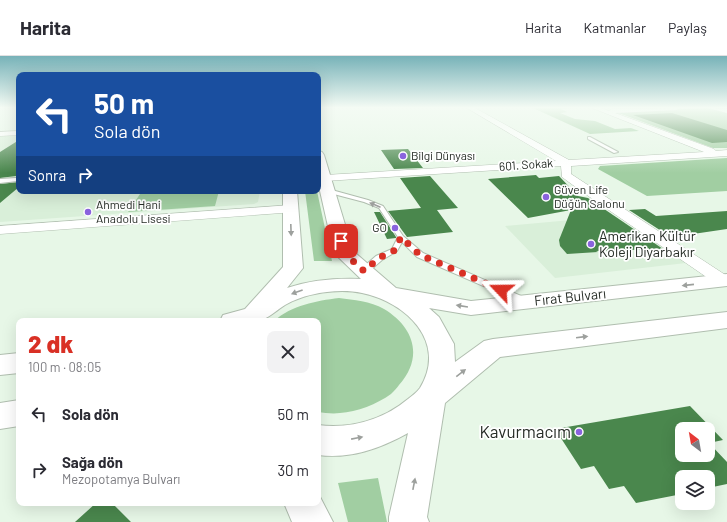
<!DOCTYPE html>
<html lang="tr">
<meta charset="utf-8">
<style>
body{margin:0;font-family:Barlow,sans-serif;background:#f2f2f3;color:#2b2b33;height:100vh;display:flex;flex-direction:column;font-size:15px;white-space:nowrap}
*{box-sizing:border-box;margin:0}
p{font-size:13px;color:#7c7c81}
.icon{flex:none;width:22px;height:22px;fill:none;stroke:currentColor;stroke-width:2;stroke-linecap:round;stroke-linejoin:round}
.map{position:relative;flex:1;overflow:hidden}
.side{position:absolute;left:16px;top:262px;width:305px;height:188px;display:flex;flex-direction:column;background:#fff;border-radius:8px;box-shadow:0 4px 16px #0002}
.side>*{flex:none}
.top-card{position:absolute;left:16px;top:16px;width:305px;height:122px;border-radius:8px;box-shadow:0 4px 16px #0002;background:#1a4fa0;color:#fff;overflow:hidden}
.needle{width:26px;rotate:329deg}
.fabs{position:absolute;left:675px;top:366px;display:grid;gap:8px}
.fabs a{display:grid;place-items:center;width:40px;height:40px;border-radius:8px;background:#fff;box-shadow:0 4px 16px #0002;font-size:20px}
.pin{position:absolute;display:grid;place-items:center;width:34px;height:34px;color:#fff;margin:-17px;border-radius:8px;box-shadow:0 2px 6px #0006}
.me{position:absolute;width:44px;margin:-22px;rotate:293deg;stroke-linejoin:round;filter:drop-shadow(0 0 3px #0008)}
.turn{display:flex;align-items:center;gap:14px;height:84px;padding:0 12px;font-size:18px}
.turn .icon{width:52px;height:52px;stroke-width:2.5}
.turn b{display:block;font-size:28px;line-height:34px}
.then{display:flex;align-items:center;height:38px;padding:0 12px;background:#0003;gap:8px;font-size:15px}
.round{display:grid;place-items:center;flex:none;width:42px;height:42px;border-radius:8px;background:#f2f2f3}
.overview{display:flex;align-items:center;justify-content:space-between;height:68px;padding:0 12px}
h1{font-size:24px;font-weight:800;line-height:30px;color:#d93025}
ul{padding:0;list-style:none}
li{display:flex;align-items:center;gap:12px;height:56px;padding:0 12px}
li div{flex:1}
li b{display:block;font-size:15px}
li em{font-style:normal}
header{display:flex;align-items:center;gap:24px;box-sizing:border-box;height:56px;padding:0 20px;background:#fff;border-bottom:1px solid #e1e1e2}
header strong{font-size:19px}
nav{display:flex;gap:22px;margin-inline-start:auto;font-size:14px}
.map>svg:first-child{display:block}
</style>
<header>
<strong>Harita</strong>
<nav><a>Harita</a><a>Katmanlar</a><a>Paylaş</a></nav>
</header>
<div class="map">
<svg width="727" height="466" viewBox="0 0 727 466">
<rect width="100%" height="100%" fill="#e7f7e7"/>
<path fill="#d9efd9" d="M19,79V135H260L258,146L254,148L0,166V80Z
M615,160L686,207L555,222L505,170Z"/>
<path fill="#a1cea2" d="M533,52H576L561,53L567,56L560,57L575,63L595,65L615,73L631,72L639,75L590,78Z
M707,52L727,57V92H713L616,56Z
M727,102V135L647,140L598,113L600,110Z
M182,135H219L215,150L128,156L140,138Z
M305,135H317L332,205H314Z
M339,242C354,244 370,245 384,253C414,271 424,301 399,329C397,332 394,335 391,338C377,348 357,356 340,357C333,358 325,357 318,356V265H274C292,249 316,245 339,242Z
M378,422L387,466H348L338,427Z"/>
<path fill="#4a874d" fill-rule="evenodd" d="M672,57L727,74V86L712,87L633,59Z
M19,84V122L16,120L0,122V96Z
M408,93L423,112L394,113L381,94Z
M536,119L539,122L559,120L578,140L588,142L663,193L596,195L598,196L567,198L560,190L559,184L571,154L528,162L488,123Z
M430,120L458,152L437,154L453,176L407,181L388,155L421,152L400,122Z
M19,126V131L0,147V128Z
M645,153L656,160L727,155V173L693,178L697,180L672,182L629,154Z
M374,156H380L396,181V182L387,183Z
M690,350L723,384L709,387L727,406V428L708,432V421H682V438L636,447L624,430L609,433L594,410L581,413L555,373ZM682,373H708V399H682Z
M96,447H112L131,466H75Z"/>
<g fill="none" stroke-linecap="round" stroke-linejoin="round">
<g stroke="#b0beaf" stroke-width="2">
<path id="lane" d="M588,81H590L618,96L614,97L588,83Z
M16,122L18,123V125L0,127V123Z
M328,133L368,144L383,150L403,180L423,197L528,243L529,245L525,248L522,247L417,201L402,186L397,195L382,204L367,217H361L360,215L361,213L376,200L392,193L398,181L379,152L364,146L326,136L325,135Z"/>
</g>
<g stroke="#b0beaf" stroke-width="1">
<path id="street" d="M467,52H475L569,104L704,96L592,52H601L609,55L612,53L680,52L677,54L615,57L714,93L716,95L727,94V100L571,110V118L727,220V229H718L581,135L562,121L561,110L325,125L320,122L325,119L556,105Z
M711,52L727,53V57L712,53Z
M19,75V79L0,80V76Z
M291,149L295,150L297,153L295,156L0,178V170Z"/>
</g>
<g stroke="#b0beaf" stroke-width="2">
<path id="primary" d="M318,95L322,96L324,99L353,195L396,232L471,245L727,218V230L471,259L429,252L439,261L454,288L455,306L484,285L493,283L727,256V272L500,301L445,347L427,461L429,466H389V461L408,377C379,393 351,403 318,399V369C351,373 383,364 408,343C412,340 417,336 420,332C448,286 406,246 362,237C338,232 306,237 285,249C277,254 267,263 259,265C252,267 229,265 220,265L223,259L245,253L283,211V135H297L303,212L287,232C311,224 335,222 361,223L334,197L318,126Z
M19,297V317L0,319V299Z
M19,344V370L0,373V347Z
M318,437L333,466H292L284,447H318Z"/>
</g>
<use href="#lane" fill="#fff" fill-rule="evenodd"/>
<use href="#street" fill="#fff" fill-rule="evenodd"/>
<use href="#primary" fill="#fff" fill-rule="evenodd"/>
</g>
<defs><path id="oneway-solid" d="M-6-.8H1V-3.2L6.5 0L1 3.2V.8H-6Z"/></defs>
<g fill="#9da09d">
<use href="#oneway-solid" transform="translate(375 149) rotate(-157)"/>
<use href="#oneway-solid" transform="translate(291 174) rotate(88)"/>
<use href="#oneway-solid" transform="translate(688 229) rotate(174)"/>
<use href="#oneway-solid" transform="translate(297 236) rotate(160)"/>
<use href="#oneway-solid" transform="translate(462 250) rotate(-171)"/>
<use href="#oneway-solid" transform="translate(582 281) rotate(-7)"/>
<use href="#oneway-solid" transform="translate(461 317) rotate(-38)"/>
<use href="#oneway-solid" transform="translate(357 382) rotate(-11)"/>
<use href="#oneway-solid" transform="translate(414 428) rotate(-79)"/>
</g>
<linearGradient id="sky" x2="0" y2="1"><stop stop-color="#77b2b8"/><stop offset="0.44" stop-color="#f4fbf4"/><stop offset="1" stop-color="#f4fbf4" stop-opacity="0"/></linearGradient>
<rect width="727" height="117" fill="url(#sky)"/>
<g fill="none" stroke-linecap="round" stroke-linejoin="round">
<path stroke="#d93025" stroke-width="7" stroke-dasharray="0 12.6" d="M341,185L344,197L364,215L379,202L395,194L401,181L420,199L501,234"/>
</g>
<g fill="#8a63de" stroke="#fff" stroke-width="1.5">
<circle cx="403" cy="100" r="4"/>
<circle cx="546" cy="141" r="4"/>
<circle cx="88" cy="156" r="4"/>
<circle cx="395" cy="172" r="4"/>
<circle cx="591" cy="188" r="4"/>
<circle cx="579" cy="376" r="4"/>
</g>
<g text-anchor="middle" stroke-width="3.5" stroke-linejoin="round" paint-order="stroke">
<g font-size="12" fill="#262c26" stroke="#fff" text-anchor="start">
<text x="411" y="104">Bilgi Dünyası</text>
<text x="554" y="138">Güven Life<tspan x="554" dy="14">Düğün Salonu</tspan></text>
<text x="96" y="153">Ahmedi Hani<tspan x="96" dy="14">Anadolu Lisesi</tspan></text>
<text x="387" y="176" text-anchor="end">GO</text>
</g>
<g font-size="12" fill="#262c26" stroke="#fff">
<text transform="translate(526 109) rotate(-4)" y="4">601. Sokak</text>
</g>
<g font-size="14" fill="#262c26" stroke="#fff" text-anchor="start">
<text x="599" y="185">Amerikan Kültür<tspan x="599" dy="16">Koleji Diyarbakır</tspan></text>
</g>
<g font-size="14" fill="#262c26" stroke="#fff">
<text transform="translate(570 241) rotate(-6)" y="5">Fırat Bulvarı</text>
</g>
<g font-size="17" fill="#262c26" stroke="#fff" text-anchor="end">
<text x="571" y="382">Kavurmacım</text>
</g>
</g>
</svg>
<div class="fabs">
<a><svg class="needle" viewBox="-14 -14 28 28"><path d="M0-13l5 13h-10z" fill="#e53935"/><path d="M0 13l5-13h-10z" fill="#7c7c81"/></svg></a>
<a><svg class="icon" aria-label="layers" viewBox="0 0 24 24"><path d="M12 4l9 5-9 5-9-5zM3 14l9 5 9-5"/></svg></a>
</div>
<div class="pin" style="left:341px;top:185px;background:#d93025"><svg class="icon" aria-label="arrive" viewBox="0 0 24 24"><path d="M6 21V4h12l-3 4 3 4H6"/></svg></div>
<svg class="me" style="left:501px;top:234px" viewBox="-20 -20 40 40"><path d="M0-17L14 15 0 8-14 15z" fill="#d93025" stroke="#fff" stroke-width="4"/></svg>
<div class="top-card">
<div class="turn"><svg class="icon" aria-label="left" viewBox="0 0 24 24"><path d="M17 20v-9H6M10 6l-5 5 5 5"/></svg><div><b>50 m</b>Sola dön</div></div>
<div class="then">Sonra<svg class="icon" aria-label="right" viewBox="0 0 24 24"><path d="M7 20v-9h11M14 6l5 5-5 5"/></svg></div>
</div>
<section class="side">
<div class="overview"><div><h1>2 dk</h1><p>100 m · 08:05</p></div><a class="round"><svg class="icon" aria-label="close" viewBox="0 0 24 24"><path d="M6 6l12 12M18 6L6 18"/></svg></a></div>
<ul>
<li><svg class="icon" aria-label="left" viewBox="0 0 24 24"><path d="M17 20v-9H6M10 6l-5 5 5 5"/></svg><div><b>Sola dön</b></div><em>50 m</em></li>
<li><svg class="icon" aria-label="right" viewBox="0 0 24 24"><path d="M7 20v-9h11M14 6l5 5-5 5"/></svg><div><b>Sağa dön</b><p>Mezopotamya Bulvarı</p></div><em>30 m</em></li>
</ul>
</section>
</div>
